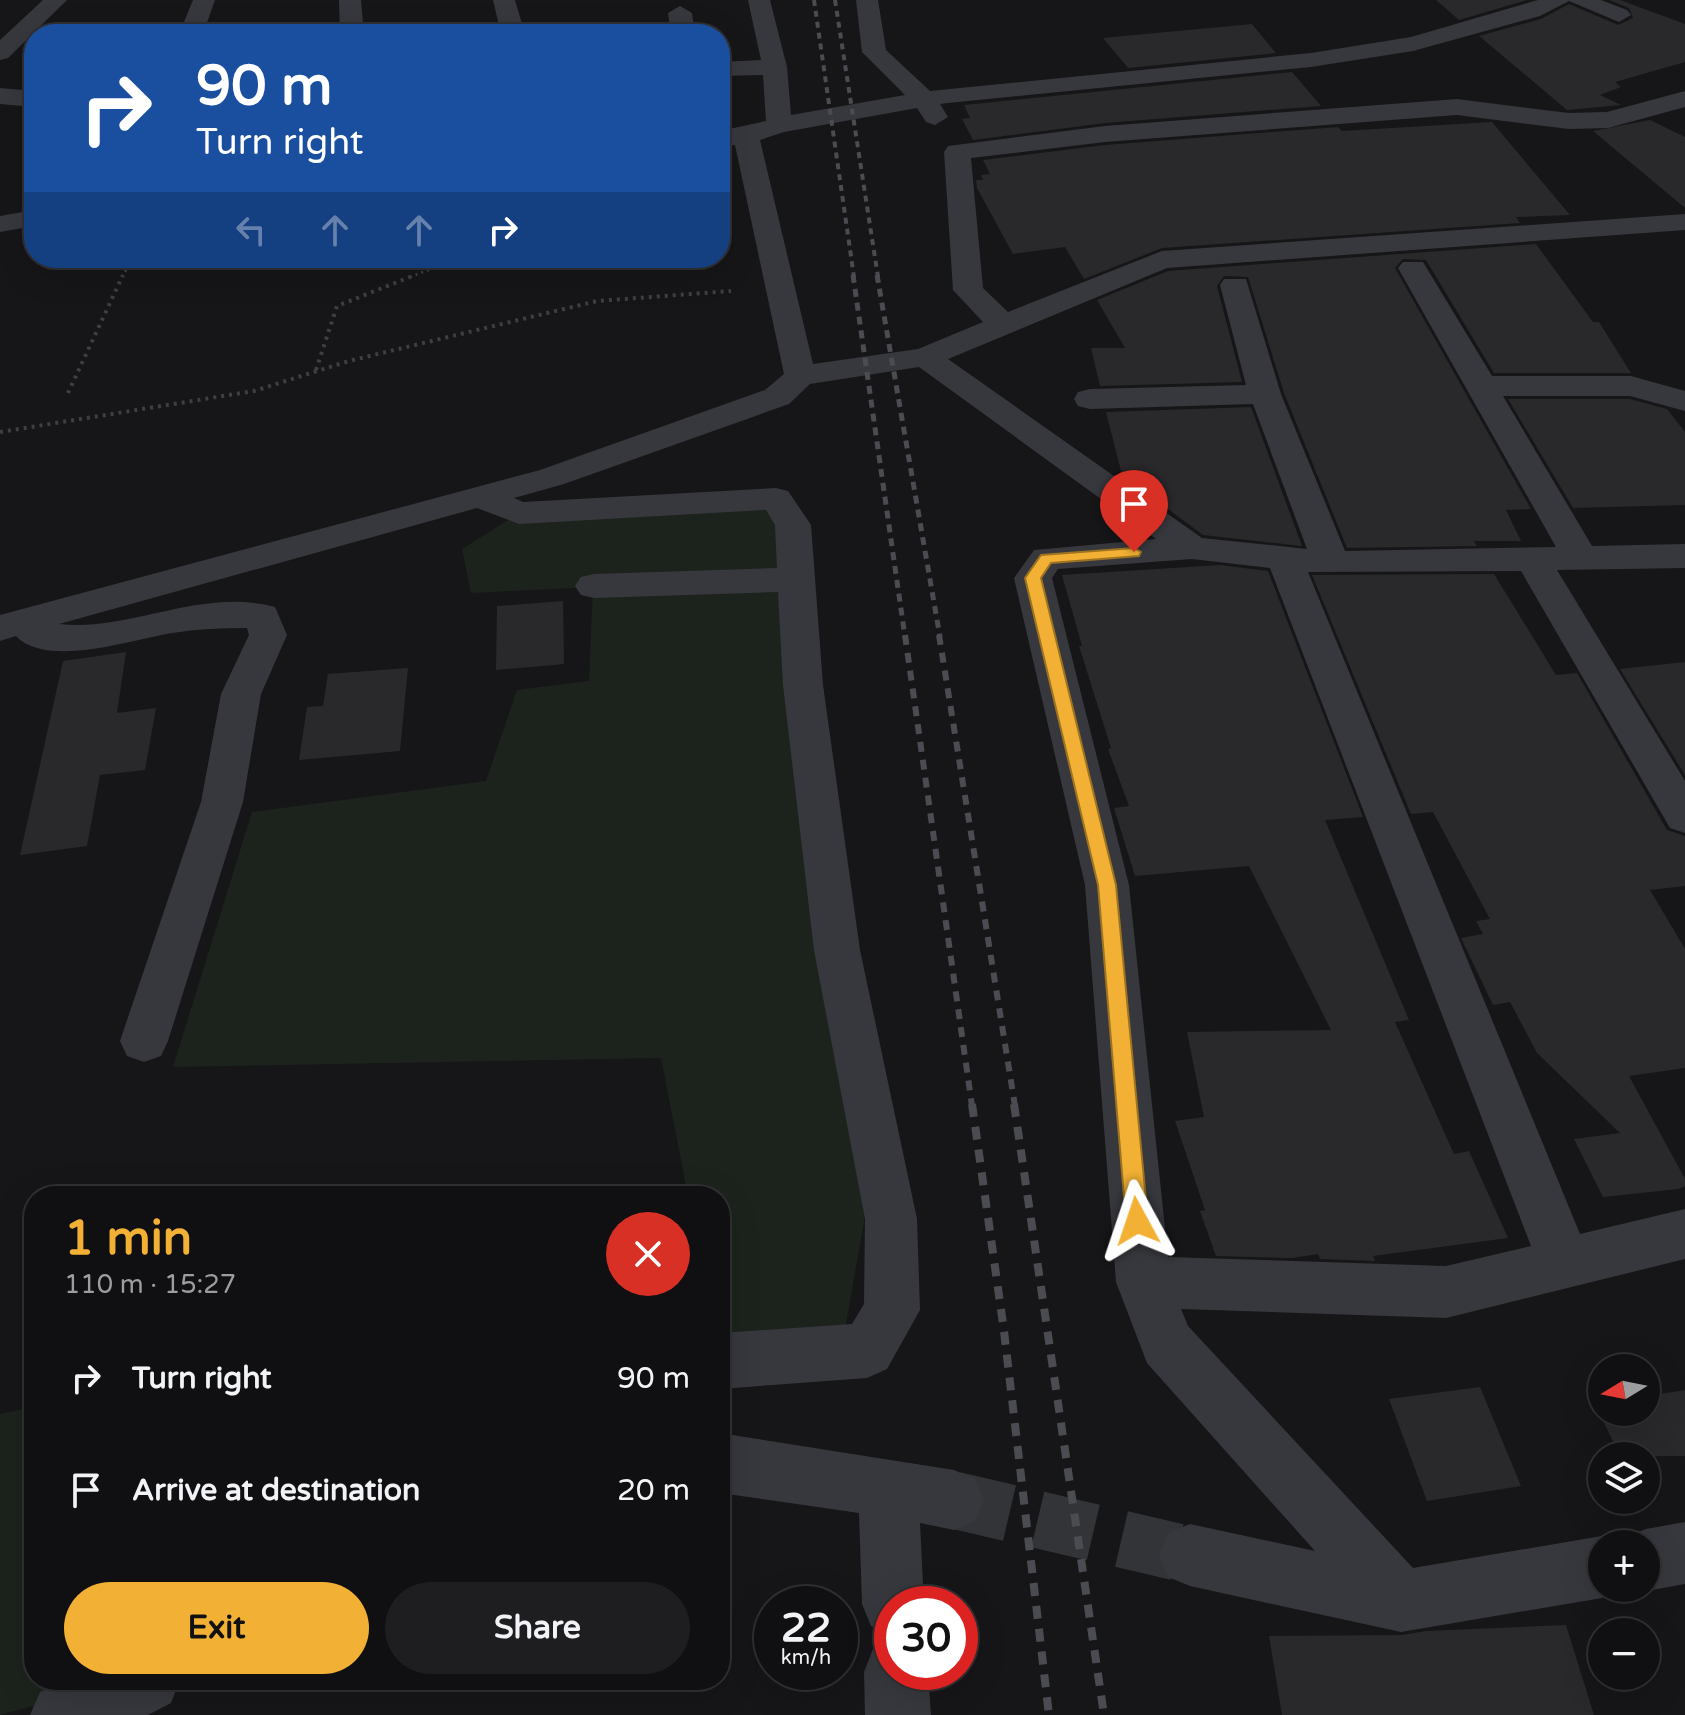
<!DOCTYPE html>
<meta charset="utf-8">
<style>
body{margin:0;font-family:"Varela Round",sans-serif;background:#1e1e20;color:#f1f3f6;height:100vh;display:flex;flex-direction:column;font-size:30px;white-space:nowrap}
*{box-sizing:border-box;margin:0}
p{font-size:26px;color:#9c9d9f}
.icon{flex:none;width:44px;height:44px;fill:none;stroke:currentColor;stroke-width:2;stroke-linecap:round;stroke-linejoin:round}
.map{position:relative;flex:1;overflow:hidden}
.details{position:absolute;left:24px;top:1186px;width:706px;height:504px;display:flex;flex-direction:column;background:#101012;border-radius:32px;box-shadow:0 8px 32px #0002,0 0 0 2px #303032}
.details>*{flex:none}
.guide{position:absolute;left:24px;top:24px;width:706px;height:244px;border-radius:32px;box-shadow:0 8px 32px #0002,0 0 0 2px #303032;background:#1a4fa0;color:#fff;overflow:hidden}
.needle{width:52px;rotate:260deg}
.tools{position:absolute;left:1588px;top:1354px;display:grid;gap:16px}
.tools a{display:grid;place-items:center;width:72px;height:72px;border-radius:50%;background:#101012;box-shadow:0 8px 32px #0002,0 0 0 2px #303032;font-size:40px}
.speed{position:absolute;left:754px;top:1586px;display:flex;gap:16px;font-size:40px;font-weight:700;text-align:center}
.speed>*{display:grid;place-content:center;width:104px;height:104px;border-radius:50%;background:#101012;box-shadow:0 8px 32px #0002,0 0 0 2px #303032;line-height:1}
.speed small{font-size:20px;font-weight:400}
.speed .limit{border:12px solid #d22;background:#fff;color:#111}
.pin{position:absolute;display:grid;place-items:center;width:68px;height:68px;color:#fff;margin:-82px -34px;border-radius:50% 50% 50% 0;rotate:-45deg;box-shadow:0 0 8px #0007}
.pin .icon{rotate:45deg}
.me{position:absolute;width:88px;margin:-44px;rotate:355deg;stroke-linejoin:round;filter:drop-shadow(0 0 6px #0008)}
.turn{display:flex;align-items:center;gap:28px;height:168px;padding:0 40px;font-size:36px}
.turn .icon{width:104px;height:104px;stroke-width:2.5}
.turn b{display:block;font-size:56px;line-height:68px}
.lanes{display:flex;align-items:center;height:76px;padding:0 40px;background:#0003;justify-content:center;gap:40px;direction:ltr}
.lanes .off{opacity:.35}
.round{display:grid;place-items:center;flex:none;width:84px;height:84px;border-radius:42px;background:#1e1e20}
.head{display:flex;align-items:center;justify-content:space-between;height:136px;padding:0 40px}
h1{font-size:48px;font-weight:700;line-height:60px;color:#f2b134}
.button{display:flex;gap:16px;margin-top:auto;padding:16px 40px}
.button a{flex:1;height:92px;border-radius:48px;background:#f2b134;color:#111;font-size:32px;font-weight:700;line-height:92px;text-align:center}
.button a+a{background:#1e1e20;color:#f1f3f6}
ul{padding:0;list-style:none}
li{display:flex;align-items:center;gap:24px;height:112px;padding:0 40px}
li div{flex:1}
li b{display:block;font-size:30px}
li em{font-style:normal}
.map>svg:first-child{display:block}
</style>
<div class="map">
<svg width="1685" height="1715" viewBox="0 0 1685 1715">
<rect width="100%" height="100%" fill="#161618"/>
<path fill="#1c231d" d="M782,507L865,1216L841,1352L720,1354V1196H688L661,1058L173,1067L252,812L486,781L517,690L589,681L593,587L471,593L462,549L519,513Z
M34,1407V1680H108L81,1693L0,1715V1414Z"/>
<path fill="#29292c" d="M1436,0H1527L1459,20Z
M1609,0H1620L1685,24V62L1615,82L1621,87L1600,95L1621,105L1567,110L1479,36L1541,19L1569,4L1618,25L1633,18L1629,8Z
M1252,24L1276,53L1128,68L1103,38Z
M1292,72L1321,106L1105,123L973,140L962,119L970,118L964,105Z
M1650,120L1685,137V208L1593,131Z
M1492,122L1570,215L1516,217L1520,223L1162,248L1084,279L1065,247L1013,254L977,188L976,180H983L981,175L990,174L983,160L1105,145L1338,127L1342,131Z
M1536,244L1593,322H1599L1631,373H1494L1426,260L1403,259L1395,268L1531,509L1506,510L1521,541H1474L1477,546L1347,548L1284,393L1248,277L1224,276L1217,286L1242,382L1100,386L1091,348H1125L1097,300L1168,271Z
M1508,399H1630L1667,409L1685,432V505L1573,508Z
M1251,407L1302,546L1203,535L1122,475L1106,412Z
M1220,565L1268,571L1363,817L1325,820L1409,1020L1395,1022L1454,1154L1469,1151L1508,1238L1373,1256L1375,1261L1320,1259L1318,1254L1292,1258L1216,1256L1200,1211L1205,1210L1175,1121L1204,1117L1187,1032L1331,1030L1249,866L1135,876L1114,808L1129,806L1108,749L1111,748L1079,646H1082L1062,575Z
M1494,574L1556,675L1577,673L1667,830L1685,836V886L1650,890L1685,949V1068L1629,1076L1685,1179V1186L1678,1189L1603,1197L1574,1139L1620,1133L1537,1053L1510,1002L1493,1005L1461,938L1483,934L1476,921L1490,919L1433,812L1411,814L1312,575Z
M563,601L564,664L496,670L497,606Z
M126,652L117,713L156,708L145,770L100,775L87,846L20,855L63,661Z
M1685,662V775L1620,669Z
M408,668L400,751L299,760L307,707L323,706L328,674Z
M1480,1387L1521,1486L1427,1501L1389,1399Z
M1685,1390V1456H1620L1595,1404L1602,1403V1412H1646V1396Z
M1566,1625L1594,1715H1282L1269,1636L1402,1635L1426,1631Z"/>
<g fill="none" stroke-linecap="round" stroke-linejoin="round">
<path stroke="#333438" stroke-width="57" stroke-dasharray="57 29" stroke-linecap="butt" d="M954,1500L1190,1555"/>
<path stroke="#3d3f44" stroke-width="3" stroke-dasharray="2 4" stroke-linecap="butt" d="M122,277L133,258
M410,277L459,258"/>
<path stroke="#3d3f44" stroke-width="4" stroke-dasharray="3 5" stroke-linecap="butt" d="M316,370L337,306L415,275
M68,393L123,275
M0,432L254,391L349,361L597,301L731,291"/>
<path fill="#37383d" fill-rule="evenodd" d="M43,0H67L8,58L0,60V40Z
M193,0H215L203,34H179Z
M339,0H361L364,34H340Z
M493,0H515L525,34H501Z
M748,0H770L787,67L791,115L905,95L862,52L856,0H878L886,50L930,91L1311,53L1411,37L1538,0H1601L1627,10L1631,15L1619,22L1569,1L1540,16L1413,51L1311,67L948,103L940,104L948,117L935,125L926,122L917,108L784,132L760,140L813,364L918,349L983,322L953,290L944,152L948,146L1105,126L1457,99L1569,113L1607,112L1685,91V107L1608,128L1569,129L1457,115L1105,142L971,158L983,288L1008,312L1162,251L1685,214V230L1167,268L948,359L1202,538L1307,549L1253,404L1090,409L1078,406L1074,399L1078,392L1090,389L1246,385L1220,285L1224,279H1246L1281,394L1345,551L1556,547L1398,268L1403,262H1423L1492,376H1631L1685,391V411L1630,396H1503L1592,546L1685,544V568L1557,570L1685,781V833L1670,828L1521,571L1308,572L1580,1234L1685,1209V1259L1446,1318L1181,1309L1188,1326L1413,1568L1602,1536L1621,1544H1602V1588L1624,1589L1602,1598L1401,1632L1190,1586L1168,1577L1159,1555L1168,1533L1190,1524L1315,1551L1147,1363L1116,1282L1085,885L1014,578L1034,550L1156,539L919,367L810,384L789,404L564,484L514,498L523,502L776,488L788,491L811,525L823,685L860,950L917,1219L920,1310L887,1369L867,1378L720,1389V1333L852,1324L864,1304L865,1219L814,950L783,685L778,592L594,598L581,595L575,586L581,577L594,574L777,568L775,525L766,510L519,524L477,508L59,624C131,632 201,587 275,607L287,635L261,694L243,802L168,1041L161,1056L144,1062L127,1056L120,1041L201,802L221,694L249,635L247,628C222,628 197,629 172,633C134,639 47,669 16,636L0,641V615L540,470L765,390L784,374L735,145L720,147V131L766,121L763,75L720,76V62L761,60ZM1192,559L1270,568L1531,1246L1446,1266L1168,1257L1129,885L1052,578L1058,569Z
M680,6L692,13L695,34H671L668,13Z
M0,88L34,91V107L0,104Z
M34,210V226L0,232V216Z
M720,1433L954,1470L975,1479L984,1500L975,1521L954,1530L920,1523L924,1604H892V1635L871,1626L862,1604L859,1513L720,1493Z
M1685,1522V1584L1646,1591L1639,1588H1646V1544H1622L1624,1538L1646,1529Z
M892,1642V1672H928L931,1715H865L864,1672L873,1649Z
M72,1680H180L171,1703L148,1715H30L40,1692Z"/>
<path stroke="#4a4c52" stroke-width="4" stroke-dasharray="6 5" stroke-linecap="butt" d="M814,0L854,277
M835,0L878,277"/>
<path stroke="#4a4c52" stroke-width="5" stroke-dasharray="8 6" stroke-linecap="butt" d="M853,275L905,637
M877,275L940,637"/>
<path stroke="#4a4c52" stroke-width="6" stroke-dasharray="10 8" stroke-linecap="butt" d="M905,635L972,1106
M939,635L1015,1106"/>
<path stroke="#4a4c52" stroke-width="8" stroke-dasharray="13 10" stroke-linecap="butt" d="M972,1104L1004,1331L1049,1715
M1014,1104L1104,1715"/>
</g>
<path fill="#f2b134" stroke="#9d7322" stroke-width="2" d="M1134,548L1141,552L1139,556L1051,563L1041,578L1116,885L1148,1221L1145,1229L1137,1232L1130,1229L1126,1221L1098,885L1025,578L1041,555Z"/>
</svg>
<div class="tools">
<a><svg class="needle" viewBox="-14 -14 28 28"><path d="M0-13l5 13h-10z" fill="#e53935"/><path d="M0 13l5-13h-10z" fill="#9c9d9f"/></svg></a>
<a><svg class="icon" aria-label="layers" viewBox="0 0 24 24"><path d="M12 4l9 5-9 5-9-5zM3 14l9 5 9-5"/></svg></a>
<a>+</a>
<a>−</a>
</div>
<div class="speed"><div>22<small>km/h</small></div><div class="limit">30</div></div>
<div class="pin" style="left:1134px;top:552px;background:#d93025"><svg class="icon" aria-label="arrive" viewBox="0 0 24 24"><path d="M6 21V4h12l-3 4 3 4H6"/></svg></div>
<svg class="me" style="left:1137px;top:1221px" viewBox="-20 -20 40 40"><path d="M0-17L14 15 0 8-14 15z" fill="#f2b134" stroke="#fff" stroke-width="4"/></svg>
<div class="guide">
<div class="turn"><svg class="icon" aria-label="right" viewBox="0 0 24 24"><path d="M7 20v-9h11M14 6l5 5-5 5"/></svg><div><b>90 m</b>Turn right</div></div>
<div class="lanes"><svg class="icon off" aria-label="left" viewBox="0 0 24 24"><path d="M17 20v-9H6M10 6l-5 5 5 5"/></svg><svg class="icon off" aria-label="ahead" viewBox="0 0 24 24"><path d="M12 20V5M6 11l6-6 6 6"/></svg><svg class="icon off" aria-label="ahead" viewBox="0 0 24 24"><path d="M12 20V5M6 11l6-6 6 6"/></svg><svg class="icon" aria-label="right" viewBox="0 0 24 24"><path d="M7 20v-9h11M14 6l5 5-5 5"/></svg></div>
</div>
<section class="details">
<div class="head"><div><h1>1 min</h1><p>110 m · 15:27</p></div><a class="round" style="background:#d93025;color:#fff"><svg class="icon" aria-label="close" viewBox="0 0 24 24"><path d="M6 6l12 12M18 6L6 18"/></svg></a></div>
<ul>
<li><svg class="icon" aria-label="right" viewBox="0 0 24 24"><path d="M7 20v-9h11M14 6l5 5-5 5"/></svg><div><b>Turn right</b></div><em>90 m</em></li>
<li><svg class="icon" aria-label="arrive" viewBox="0 0 24 24"><path d="M6 21V4h12l-3 4 3 4H6"/></svg><div><b>Arrive at destination</b></div><em>20 m</em></li>
</ul>
<div class="button"><a>Exit</a><a>Share</a></div>
</section>
</div>
